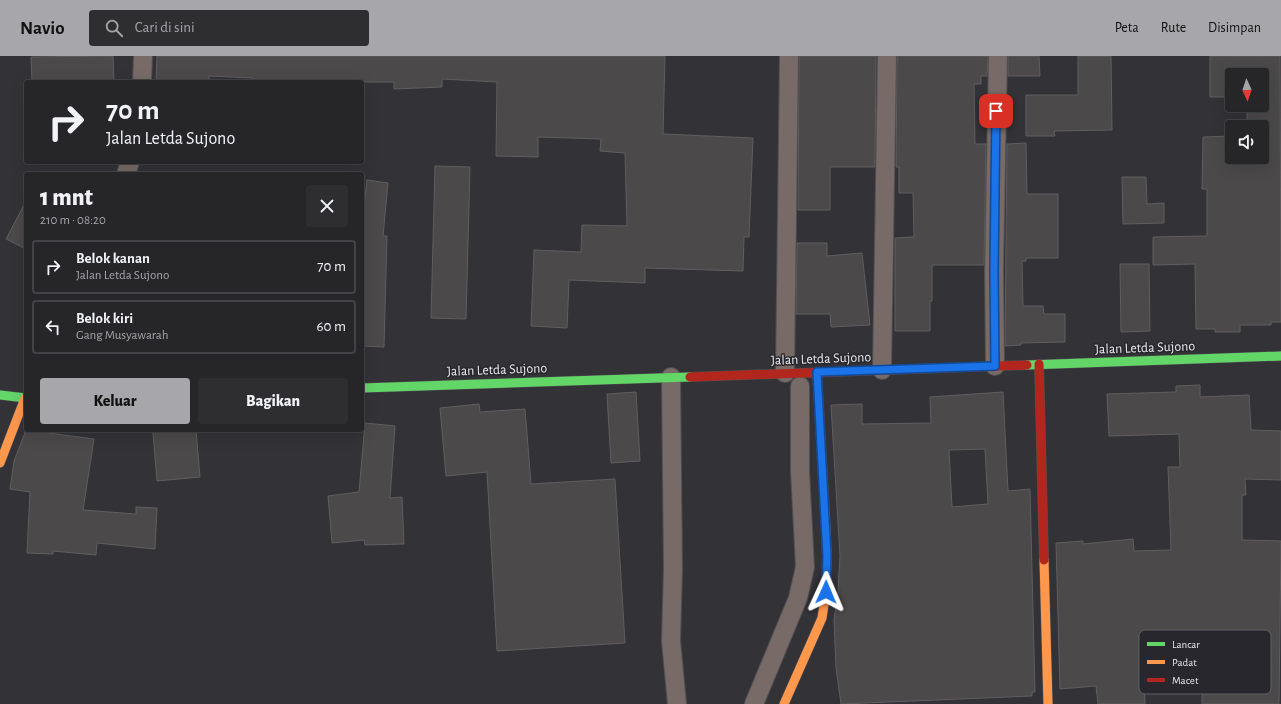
<!DOCTYPE html>
<html lang="id">
<meta charset="utf-8">
<style>
body{margin:0;font-family:"Alegreya Sans",sans-serif;background:#2e2e31;color:#f1f3f6;height:100vh;display:flex;flex-direction:column;font-size:15px;white-space:nowrap}
*{box-sizing:border-box;margin:0}
p{font-size:13px;color:#a4a5a8}
.icon{flex:none;width:22px;height:22px;fill:none;stroke:currentColor;stroke-width:2;stroke-linecap:round;stroke-linejoin:round}
.map{position:relative;flex:1;overflow:hidden}
.drawer{position:absolute;left:24px;top:116px;width:340px;height:260px;display:flex;flex-direction:column;background:#262629;border-radius:4px;box-shadow:0 4px 16px #0002,0 0 0 1px #424346}
.drawer>*{flex:none}
.top-card{position:absolute;left:24px;top:24px;width:340px;height:84px;border-radius:4px;box-shadow:0 4px 16px #0002,0 0 0 1px #424346;background:#262629;color:#f1f3f6;overflow:hidden}
.needle{width:26px;rotate:177deg}
.buttons{position:absolute;left:1225px;top:12px;display:grid;gap:8px}
.buttons a{display:grid;place-items:center;width:44px;height:44px;border-radius:4px;background:#262629;box-shadow:0 4px 16px #0002,0 0 0 1px #424346;font-size:20px}
.pin{position:absolute;display:grid;place-items:center;width:34px;height:34px;color:#fff;margin:-17px;border-radius:8px;box-shadow:0 2px 6px #0006}
.me{position:absolute;width:44px;margin:-22px;rotate:1deg;stroke-linejoin:round;filter:drop-shadow(0 0 3px #0008)}
.turn{display:flex;align-items:center;gap:14px;height:84px;padding:0 16px;font-size:18px}
.turn .icon{width:52px;height:52px;stroke-width:2.5}
.turn b{display:block;font-size:28px;line-height:34px}
.round{display:grid;place-items:center;flex:none;width:42px;height:42px;border-radius:4px;background:#2e2e31}
.overview{display:flex;align-items:center;justify-content:space-between;height:68px;padding:0 16px}
h1{font-size:24px;font-weight:800;line-height:30px}
.cta{display:flex;gap:8px;margin-top:auto;padding:8px 16px}
.cta a{flex:1;height:46px;border-radius:4px;background:#a7a7ab;color:#111;font-size:16px;font-weight:800;line-height:46px;text-align:center}
.cta a+a{background:#2e2e31;color:#f1f3f6}
ul{padding:0;list-style:none}
li{display:flex;align-items:center;gap:12px;height:54px;margin:0 8px 6px;padding:0 8px;border:2px solid #424346;border-radius:4px}
li div{flex:1}
li b{display:block;font-size:15px}
li em{font-style:normal}
header{display:flex;align-items:center;gap:24px;box-sizing:border-box;height:56px;padding:0 20px;background:#a7a7ab;color:#111}
header strong{font-size:19px}
nav{display:flex;gap:22px;margin-inline-start:auto;font-size:14px}
.search{width:280px;height:36px;background:#2e2e31;display:flex;align-items:center;gap:10px;box-sizing:border-box;padding:0 14px;border-radius:4px;color:#a4a5a8;font-size:15px}
.map>svg:first-child{display:block}
</style>
<header>
<strong>Navio</strong>
<div class="search"><svg class="icon" aria-label="search" viewBox="0 0 24 24"><circle cx="10" cy="10" r="6"/><path d="M15 15l6 6"/></svg>Cari di sini</div>
<nav><a>Peta</a><a>Rute</a><a>Disimpan</a></nav>
</header>
<div class="map">
<svg width="1281" height="648" viewBox="0 0 1281 648">
<rect width="100%" height="100%" fill="#333237"/>
<path fill="#4b494a" stroke="#605e5f" fill-rule="evenodd" d="M113,0L114,26H32L31,1Z
M157,0H665L663,78L753,82L749,181H744L743,215L645,212V227L569,224L567,272L531,270L534,194L581,196L582,169L627,170L625,97L600,95L601,83L538,81V101L496,100L497,26L442,23V31L394,33V26H284L253,24V22L209,20V26L156,24Z
M799,0H876L875,111H830V154H798Z
M897,0H988L987,20H981V28H974L975,88H986L984,209H932V245H930V275H895V182L914,181L913,137H899V111H896Z
M1008,0H1039L1040,20H1008Z
M1078,0H1111L1112,74L1054,75L1055,80H1026V39H1078Z
M1210,0H1280L1281,266H1271V269H1240V276H1215V273H1196L1195,208L1153,209V181L1207,180V133H1202L1203,81L1232,80V101H1262V71H1247V49H1262V19H1232V41H1210Z
M1026,87L1027,138H1058V202H1026V205H1022L1023,250H1043L1044,258H1065V286L1021,287V289L1005,290L1007,88Z
M435,110L470,111L466,263L431,262Z
M1122,121H1146L1147,148L1164,147V167L1123,168Z
M367,124L388,127L383,180H387L384,291L362,290L363,159Z
M26,145V193L6,183Z
M797,187H827V200L862,197L870,269L831,271L830,258H796Z
M1120,208H1149L1150,275L1121,276Z
M1200,329V341L1249,339L1251,374L1281,375V424L1245,423L1246,439H1242V484L1281,485L1279,648H1202L1203,575L1142,578L1145,648H1098L1096,630L1060,633L1056,487L1083,485V488L1133,483L1134,495L1171,494L1168,411H1180L1179,378L1109,380L1107,338L1176,336V330Z
M636,336L640,405L611,407L607,338Z
M1003,336L1008,435L1030,433L1035,636H1032V640L841,648L836,612L834,564L838,536L840,500L831,349L862,348V368L931,367L930,341ZM985,393L988,448L952,451L949,394Z
M479,348L480,356L525,353L531,428L615,423L625,587L497,595L487,416L446,420L440,352Z
M365,367L395,370L390,442L402,441L404,488L365,489L364,484L332,487L328,440L359,436Z
M26,374L94,383L83,454L136,458V451L157,452L155,493L97,487L96,499L53,495V498L27,497L30,436L10,433L14,405Z
M196,374L200,421L157,425L153,377Z"/>
<g fill="none" stroke-linecap="round" stroke-linejoin="round">
<g stroke="#505053" stroke-width="20">
<path id="street" d="M142,26L143,0
M126,118L130,106
M995,310L994,215L998,0
M882,314L887,0
M785,317L789,0
M671,321L673,513L671,585L677,648
M754,648L798,542L805,511L800,415V330"/>
</g>
<g stroke="#505053" stroke-width="10">
<path id="fast" d="M1027,309L1281,300
M362,332L690,321
M0,339L26,342"/>
</g>
<g stroke="#505053" stroke-width="10">
<path id="slow" d="M0,407L25,342
M1044,504L1048,648
M784,648L822,562L826,536L827,500L825,457"/>
</g>
<g stroke="#505053" stroke-width="10">
<path id="jam" d="M1039,308L1044,504
M817,316L825,457
M690,321L1027,309"/>
</g>
<use href="#street" stroke="#786a67" stroke-width="18"/>
<use href="#fast" stroke="#63d668" stroke-width="9"/>
<use href="#slow" stroke="#ff974d" stroke-width="9"/>
<use href="#jam" stroke="#b3261e" stroke-width="9"/>
</g>
<g fill="none" stroke-linecap="round" stroke-linejoin="round">
<g stroke="#114b97" stroke-width="10">
<path id="route" d="M826,536L827,500L817,316L995,310L994,215L996,55"/>
</g>
<use href="#route" stroke="#1a73e8" stroke-width="7"/>
</g>
<g text-anchor="middle" stroke-width="3" stroke-linejoin="round" paint-order="stroke">
<g font-size="14" fill="#e6e6ea" stroke="#28272e">
<text transform="translate(1145 291) rotate(-2)" y="5">Jalan Letda Sujono</text>
<text transform="translate(821 302) rotate(-2)" y="5">Jalan Letda Sujono</text>
<text transform="translate(497 313) rotate(-2)" y="5">Jalan Letda Sujono</text>
</g>
</g>
<rect x="1139" y="574" width="132" height="64" rx="6" fill="#28272e" stroke="#616066" stroke-width="1"/>
<rect x="1147" y="586" width="18" height="4" fill="#63d668"/>
<rect x="1147" y="604" width="18" height="4" fill="#ff974d"/>
<rect x="1147" y="622" width="18" height="4" fill="#b3261e"/>
<g font-size="11" fill="#e6e6ea">
<text x="1172" y="592">Lancar</text>
<text x="1172" y="610">Padat</text>
<text x="1172" y="628">Macet</text>
</g>
</svg>
<div class="buttons">
<a><svg class="needle" viewBox="-14 -14 28 28"><path d="M0-13l5 13h-10z" fill="#e53935"/><path d="M0 13l5-13h-10z" fill="#a4a5a8"/></svg></a>
<a><svg class="icon" aria-label="sound" viewBox="0 0 24 24"><path d="M4 9h4l5-4v14l-5-4H4zM17 9q2 3 0 6"/></svg></a>
</div>
<div class="pin" style="left:996px;top:55px;background:#d93025"><svg class="icon" aria-label="arrive" viewBox="0 0 24 24"><path d="M6 21V4h12l-3 4 3 4H6"/></svg></div>
<svg class="me" style="left:826px;top:536px" viewBox="-20 -20 40 40"><path d="M0-17L14 15 0 8-14 15z" fill="#1a73e8" stroke="#fff" stroke-width="4"/></svg>
<div class="top-card">
<div class="turn"><svg class="icon" aria-label="right" viewBox="0 0 24 24"><path d="M7 20v-9h11M14 6l5 5-5 5"/></svg><div><b>70 m</b>Jalan Letda Sujono</div></div>
</div>
<section class="drawer">
<div class="overview"><div><h1>1 mnt</h1><p>210 m · 08:20</p></div><a class="round"><svg class="icon" aria-label="close" viewBox="0 0 24 24"><path d="M6 6l12 12M18 6L6 18"/></svg></a></div>
<ul>
<li><svg class="icon" aria-label="right" viewBox="0 0 24 24"><path d="M7 20v-9h11M14 6l5 5-5 5"/></svg><div><b>Belok kanan</b><p>Jalan Letda Sujono</p></div><em>70 m</em></li>
<li><svg class="icon" aria-label="left" viewBox="0 0 24 24"><path d="M17 20v-9H6M10 6l-5 5 5 5"/></svg><div><b>Belok kiri</b><p>Gang Musyawarah</p></div><em>60 m</em></li>
</ul>
<div class="cta"><a>Keluar</a><a>Bagikan</a></div>
</section>
</div>
